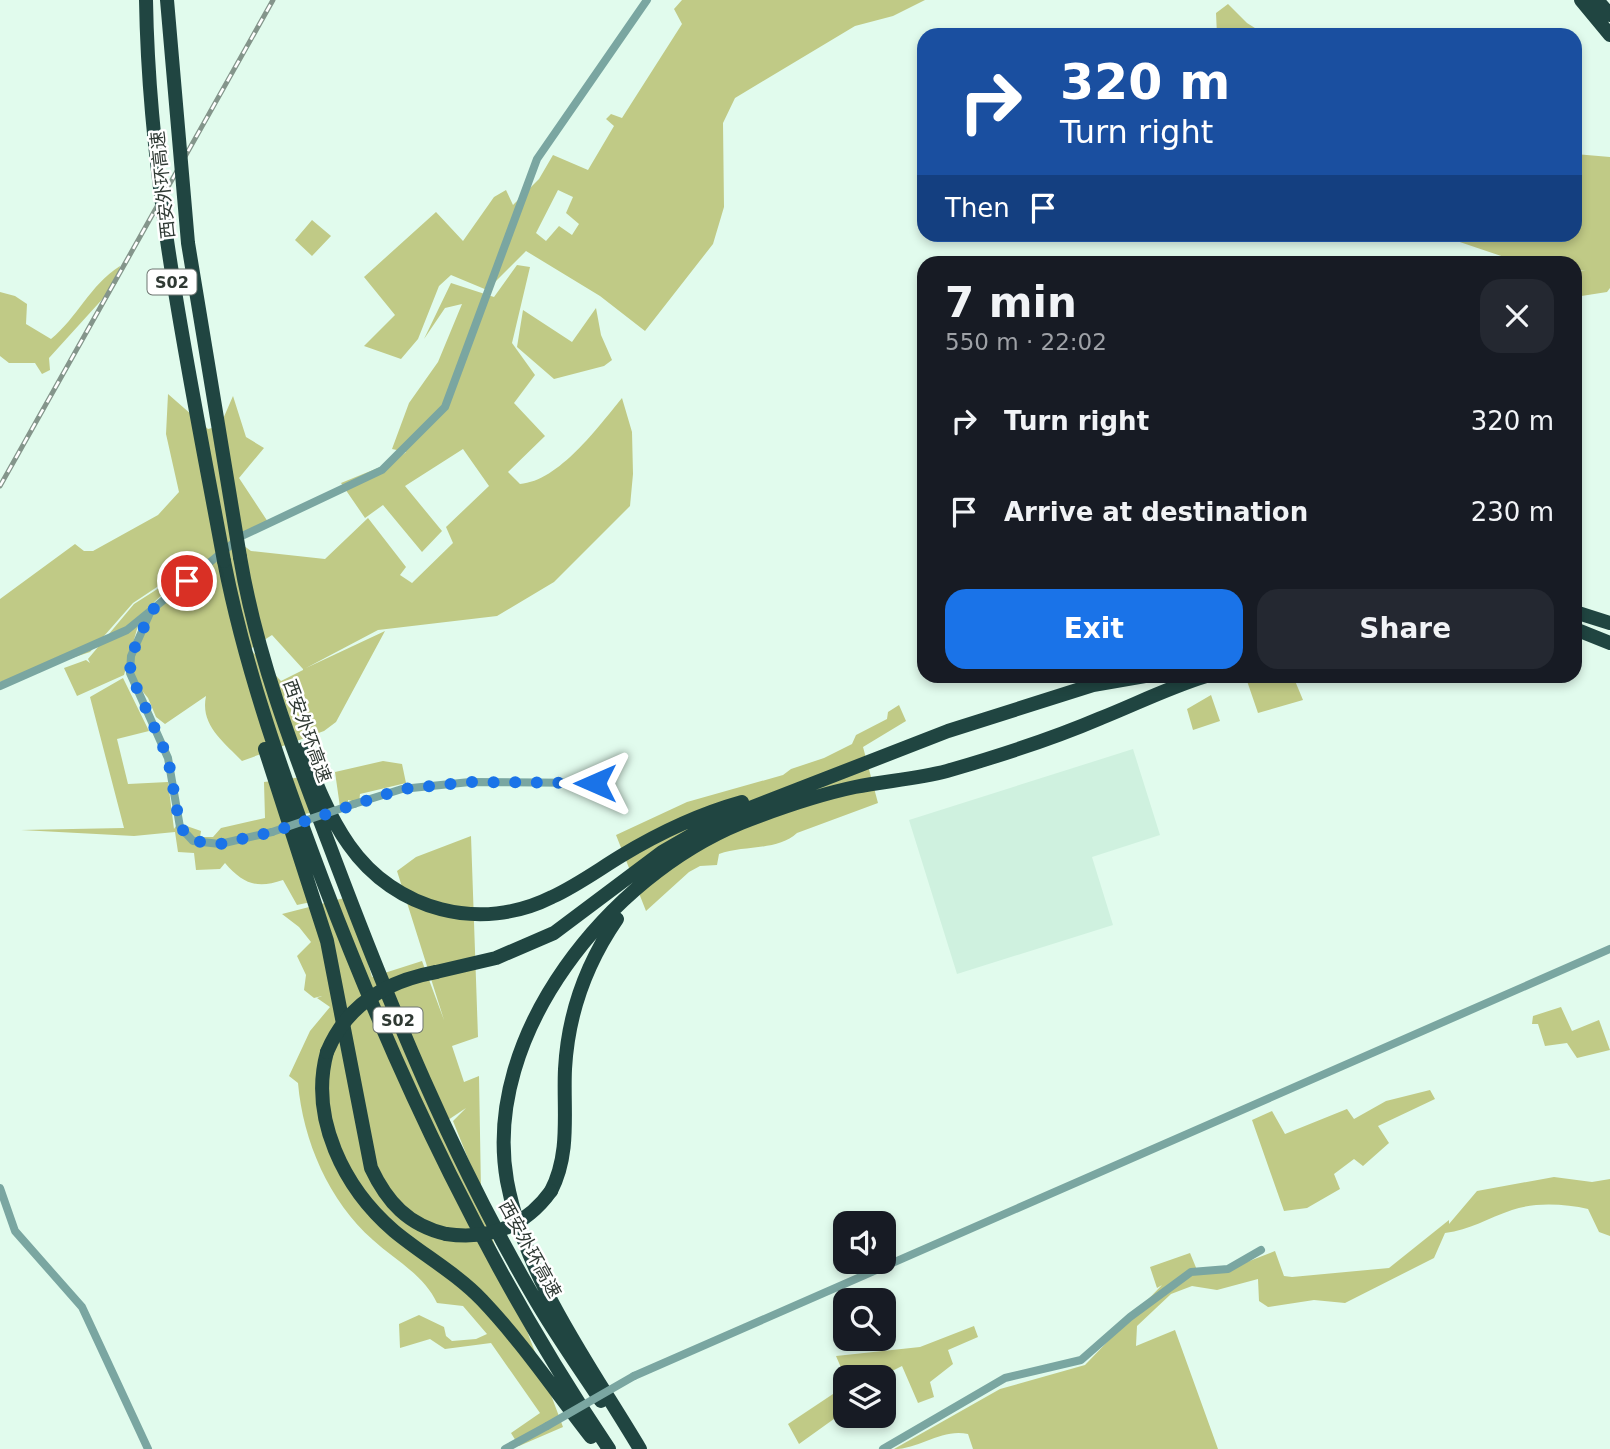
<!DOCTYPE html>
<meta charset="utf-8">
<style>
body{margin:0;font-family:"DejaVu Sans","Noto Sans SC",sans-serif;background:#242831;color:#f1f3f6;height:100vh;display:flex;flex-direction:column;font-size:26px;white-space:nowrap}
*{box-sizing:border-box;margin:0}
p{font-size:23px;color:#9ea1a6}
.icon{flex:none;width:38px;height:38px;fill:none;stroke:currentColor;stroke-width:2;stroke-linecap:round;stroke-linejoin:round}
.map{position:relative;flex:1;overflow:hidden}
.side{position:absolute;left:917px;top:256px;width:665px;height:427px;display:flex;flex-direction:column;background:#171b24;border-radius:21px;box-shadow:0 4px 10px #0003}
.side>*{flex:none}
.top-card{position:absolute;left:917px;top:28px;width:665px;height:214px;border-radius:21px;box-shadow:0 4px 10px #0003;background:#1a4fa0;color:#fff;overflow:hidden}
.buttons{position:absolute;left:833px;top:1211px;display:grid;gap:14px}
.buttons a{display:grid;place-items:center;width:63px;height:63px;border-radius:14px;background:#171b24;box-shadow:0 4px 10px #0003;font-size:35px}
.pin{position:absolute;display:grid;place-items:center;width:60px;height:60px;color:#fff;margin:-30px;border:4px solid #fff;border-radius:50%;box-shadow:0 2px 7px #0007}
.me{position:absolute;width:77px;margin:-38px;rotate:270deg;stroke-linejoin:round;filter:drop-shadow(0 0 5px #0008)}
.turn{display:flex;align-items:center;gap:24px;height:147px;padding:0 28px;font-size:32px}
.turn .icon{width:91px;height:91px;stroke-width:2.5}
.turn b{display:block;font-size:49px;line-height:60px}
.then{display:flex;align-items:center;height:66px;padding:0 28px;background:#0003;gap:14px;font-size:26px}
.round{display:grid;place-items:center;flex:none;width:74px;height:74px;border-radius:21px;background:#242831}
.overview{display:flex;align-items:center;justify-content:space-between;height:119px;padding:0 28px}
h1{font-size:42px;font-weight:700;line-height:52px}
.button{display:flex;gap:14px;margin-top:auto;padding:14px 28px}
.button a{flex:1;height:80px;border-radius:21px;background:#1a73e8;color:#fff;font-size:28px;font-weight:700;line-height:80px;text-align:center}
.button a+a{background:#242831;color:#f1f3f6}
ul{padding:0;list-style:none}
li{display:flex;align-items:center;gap:21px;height:91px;padding:0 28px}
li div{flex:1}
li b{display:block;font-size:26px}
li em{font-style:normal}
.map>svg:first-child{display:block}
</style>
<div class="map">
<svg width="1610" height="1449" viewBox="0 0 1610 1449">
<rect width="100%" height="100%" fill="#e1fbed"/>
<path fill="#cff1df" d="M1133,749L1160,835L1092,857L1113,925L957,974L909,820Z"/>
<path fill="#c0ca86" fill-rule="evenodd" d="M682,0H925L893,16L855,26L735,98L723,123L724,207L713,244L645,331L600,296L526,251L487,290L451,275L439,286L418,339L401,359L364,346L395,315L364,277L436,212L463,241L494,197L506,190L513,205L539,179L553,155L588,170L614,126L606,119L611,114L622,118L682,24L674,9ZM558,190L573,197L566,213L579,224L572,235L559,226L546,241L536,233Z
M1228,4L1247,23L1266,35H1217L1216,13Z
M1575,154L1610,157V288L1607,292L1575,297V271L1586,270H1575V262H1519L1439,235L1575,234Z
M312,220L331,236L312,256L295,240Z
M517,265L530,267L512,343L535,375L514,403L545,436L508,472L520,484C559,481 598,427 622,398L632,432L633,474L630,506L554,582L497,616L378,630L306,668L385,631L336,722L324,731L242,761C223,741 200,725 206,696L165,724L156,717L148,698L139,687L130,664L146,617L197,566L172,577L133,603L90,652L0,682V599L75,544L84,551H93L158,515L179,492L166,434L168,394L208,429L220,426L233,396L246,437L264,448L239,478L268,522L236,540L251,551L325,559L368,518L406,567L400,575L412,583L453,543L446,527L489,486L463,449L405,486L442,531L422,552L383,505L365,518L341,483L395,461L406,452L392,449L409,403L438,362L462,304L445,308L424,339L451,283L494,297ZM272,635L303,669V670L281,681L250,649Z
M120,266L117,283L49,358L50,370L42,374L35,363H9L0,356V292L15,296L27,304L26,324L51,339C77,318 90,285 120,266Z
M596,308L601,335L612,360L604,366L554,379L517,347L523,310L572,342Z
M173,579L177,580L141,615L124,675L77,696L64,668L86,660L90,663L88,659L134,604Z
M1293,676L1303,700L1258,713L1247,681Z
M123,678L149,731L117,739L128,784L168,782L174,829L178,823L201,831L200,837H213L221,828L265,818L264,782L318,775L322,811L298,815L311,902L297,905L283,880C257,889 243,884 225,863L220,869L196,870L194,853L178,852L175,832L134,836L21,830L124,828L90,697Z
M1211,695L1220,721L1193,730L1187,709Z
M899,705L906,721L863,747L878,803L797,833C778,851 744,845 719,854L717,865L700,866L689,872L646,911L616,835L687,802L783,775L791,769L824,758L852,744L856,735L887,719L888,712Z
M383,761L402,764L406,783L360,794L359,803L348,800V807H340L335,772Z
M471,836L478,1037L452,1046L464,1082L479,1076L481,1191L453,1121L466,1108L448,1120L563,1427L519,1446L511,1433L540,1413L491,1343L445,1349L430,1339L400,1348L399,1324L419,1315L444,1327L446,1336L452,1341L476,1339L487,1334L463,1306L437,1303C424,1275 395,1260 373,1240C329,1201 303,1141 298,1083L289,1076L310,1031L330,1007L317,998L322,996L314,998L304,990L306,975L297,956L311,942L299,927L282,914L348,897L372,977L422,961L444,1020L397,871L416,857Z
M1561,1007L1572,1031L1599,1020L1610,1050L1577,1058L1567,1043L1545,1046L1538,1024H1532L1533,1016Z
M1430,1090L1435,1099L1378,1126L1389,1143L1363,1166L1354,1159L1334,1174L1340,1189L1307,1208L1284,1211L1252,1120L1272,1111L1285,1134L1347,1109L1354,1119L1386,1101Z
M1554,1177L1592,1182L1610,1179V1236L1599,1232L1588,1209C1565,1204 1535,1202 1512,1210C1488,1218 1470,1230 1445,1233L1434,1258L1345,1303L1314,1300L1268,1307L1259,1301L1258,1279L1217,1290L1192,1286L1171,1294L1137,1326L1136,1346L1175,1330L1218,1449H973L968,1434C942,1428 920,1449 894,1449L1000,1389L1085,1365L1162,1285L1157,1288L1150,1267L1190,1253L1197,1270L1221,1272L1275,1251L1284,1276L1292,1277L1389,1268L1449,1220V1224L1477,1191Z
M974,1326L978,1337L948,1350L953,1364L930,1382L934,1397L918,1403L902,1366L880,1377H845L836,1356L920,1347Z
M845,1386V1411L799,1444L788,1424Z"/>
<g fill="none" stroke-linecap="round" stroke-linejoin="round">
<path stroke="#7aa6a1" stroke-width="8" d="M150,613L131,656L130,673L168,758L180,827L193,841L220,844L272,832
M0,686L127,630L242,536L382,470L445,407L537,159L647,0
M354,804L402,789L470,782L595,783
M0,1188L15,1231L82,1307L148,1449
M634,1376L1610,949
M505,1449L547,1426
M883,1449L1005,1378L1081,1360L1130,1317L1191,1272L1228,1269L1261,1250"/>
<path stroke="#204541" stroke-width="14" d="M1581,0L1610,35
M1597,0L1610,15
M240,557C258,663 297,760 335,860C391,1008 452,1157 532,1294C553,1331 578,1366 601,1401
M224,561C246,673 284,778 324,884C400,1083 490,1272 609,1449
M1575,612L1610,623
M1575,629L1610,643
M265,749L327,941L371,1168C387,1202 408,1225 446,1234
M303,749C315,781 329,817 349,845C395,911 481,933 552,897C576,886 598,870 621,856C659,833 699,814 742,802
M436,972L496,958L554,933L662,852L714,822L948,731L1093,685L1145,676
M327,1052C309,1118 344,1188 394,1231C423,1255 456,1273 482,1300C522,1342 555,1391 591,1437
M551,1191C571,1152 563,1111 565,1069C568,1014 586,964 617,919
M640,1449C590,1365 525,1278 507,1181C481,1034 611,876 741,823C777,809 817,795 855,787C885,781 917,779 947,771C999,756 1052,739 1101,718C1136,704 1170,687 1206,676"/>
<g stroke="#84958b" stroke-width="5">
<path id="rail" d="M0,486L273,0"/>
</g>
<use href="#rail" stroke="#fff" stroke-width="2.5" stroke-dasharray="8" stroke-linecap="butt"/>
<path stroke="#7aa6a1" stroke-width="8" d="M272,832L354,804
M547,1426L634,1376"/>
<path stroke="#204541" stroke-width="14" d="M146,0C149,189 190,376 224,561
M167,0L188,243L240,557
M327,1052C347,1004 387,981 436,972
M446,1234C489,1240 525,1227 551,1191"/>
</g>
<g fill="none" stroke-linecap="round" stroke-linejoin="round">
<path stroke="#1a73e8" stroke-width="12" stroke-dasharray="0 21.6" d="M187,581L151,611L131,656L130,673L168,758L180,827L193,841L220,844L272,832L402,789L470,782L595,783"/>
</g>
<g text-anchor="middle" stroke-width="5" stroke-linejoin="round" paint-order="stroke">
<g fill="#fff" stroke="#6d7470" stroke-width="2">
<rect x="147.5" y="269.5" width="49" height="25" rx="5"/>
<rect x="373.5" y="1007.5" width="49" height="25" rx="5"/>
</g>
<g font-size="16" font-weight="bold" fill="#2f3933">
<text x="172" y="288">S02</text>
<text x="398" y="1026">S02</text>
</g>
<g font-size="18" fill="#2f3933" stroke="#fff">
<text transform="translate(163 185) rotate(-96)" y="6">西安外环高速</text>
<text transform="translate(307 731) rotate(70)" y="6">西安外环高速</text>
<text transform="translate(530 1249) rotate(61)" y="6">西安外环高速</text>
</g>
</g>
</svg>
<div class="buttons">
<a><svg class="icon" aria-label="sound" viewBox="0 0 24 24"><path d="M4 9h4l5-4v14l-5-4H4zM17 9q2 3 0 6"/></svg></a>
<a><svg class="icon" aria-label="search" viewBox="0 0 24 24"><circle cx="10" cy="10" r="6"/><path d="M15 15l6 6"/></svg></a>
<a><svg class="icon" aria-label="layers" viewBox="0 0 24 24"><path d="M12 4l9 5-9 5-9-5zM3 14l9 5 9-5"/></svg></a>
</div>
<div class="pin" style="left:187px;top:581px;background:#d93025"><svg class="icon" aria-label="arrive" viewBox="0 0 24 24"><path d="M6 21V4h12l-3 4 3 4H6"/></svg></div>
<svg class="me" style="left:595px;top:783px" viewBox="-20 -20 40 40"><path d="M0-17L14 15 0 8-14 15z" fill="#1a73e8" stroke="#fff" stroke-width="4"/></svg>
<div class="top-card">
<div class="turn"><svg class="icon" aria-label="right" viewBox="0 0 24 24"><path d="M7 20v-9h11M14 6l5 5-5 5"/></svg><div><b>320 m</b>Turn right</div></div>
<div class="then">Then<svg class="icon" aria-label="arrive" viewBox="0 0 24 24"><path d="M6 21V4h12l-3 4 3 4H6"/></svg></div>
</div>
<section class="side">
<div class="overview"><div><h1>7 min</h1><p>550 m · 22:02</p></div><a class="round"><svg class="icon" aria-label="close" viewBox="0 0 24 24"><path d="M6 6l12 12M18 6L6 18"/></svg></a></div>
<ul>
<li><svg class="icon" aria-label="right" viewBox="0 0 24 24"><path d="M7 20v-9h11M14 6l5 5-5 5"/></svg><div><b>Turn right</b></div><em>320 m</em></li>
<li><svg class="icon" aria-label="arrive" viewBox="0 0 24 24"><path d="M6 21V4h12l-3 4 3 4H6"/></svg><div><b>Arrive at destination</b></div><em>230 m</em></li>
</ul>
<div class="button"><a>Exit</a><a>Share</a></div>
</section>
</div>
